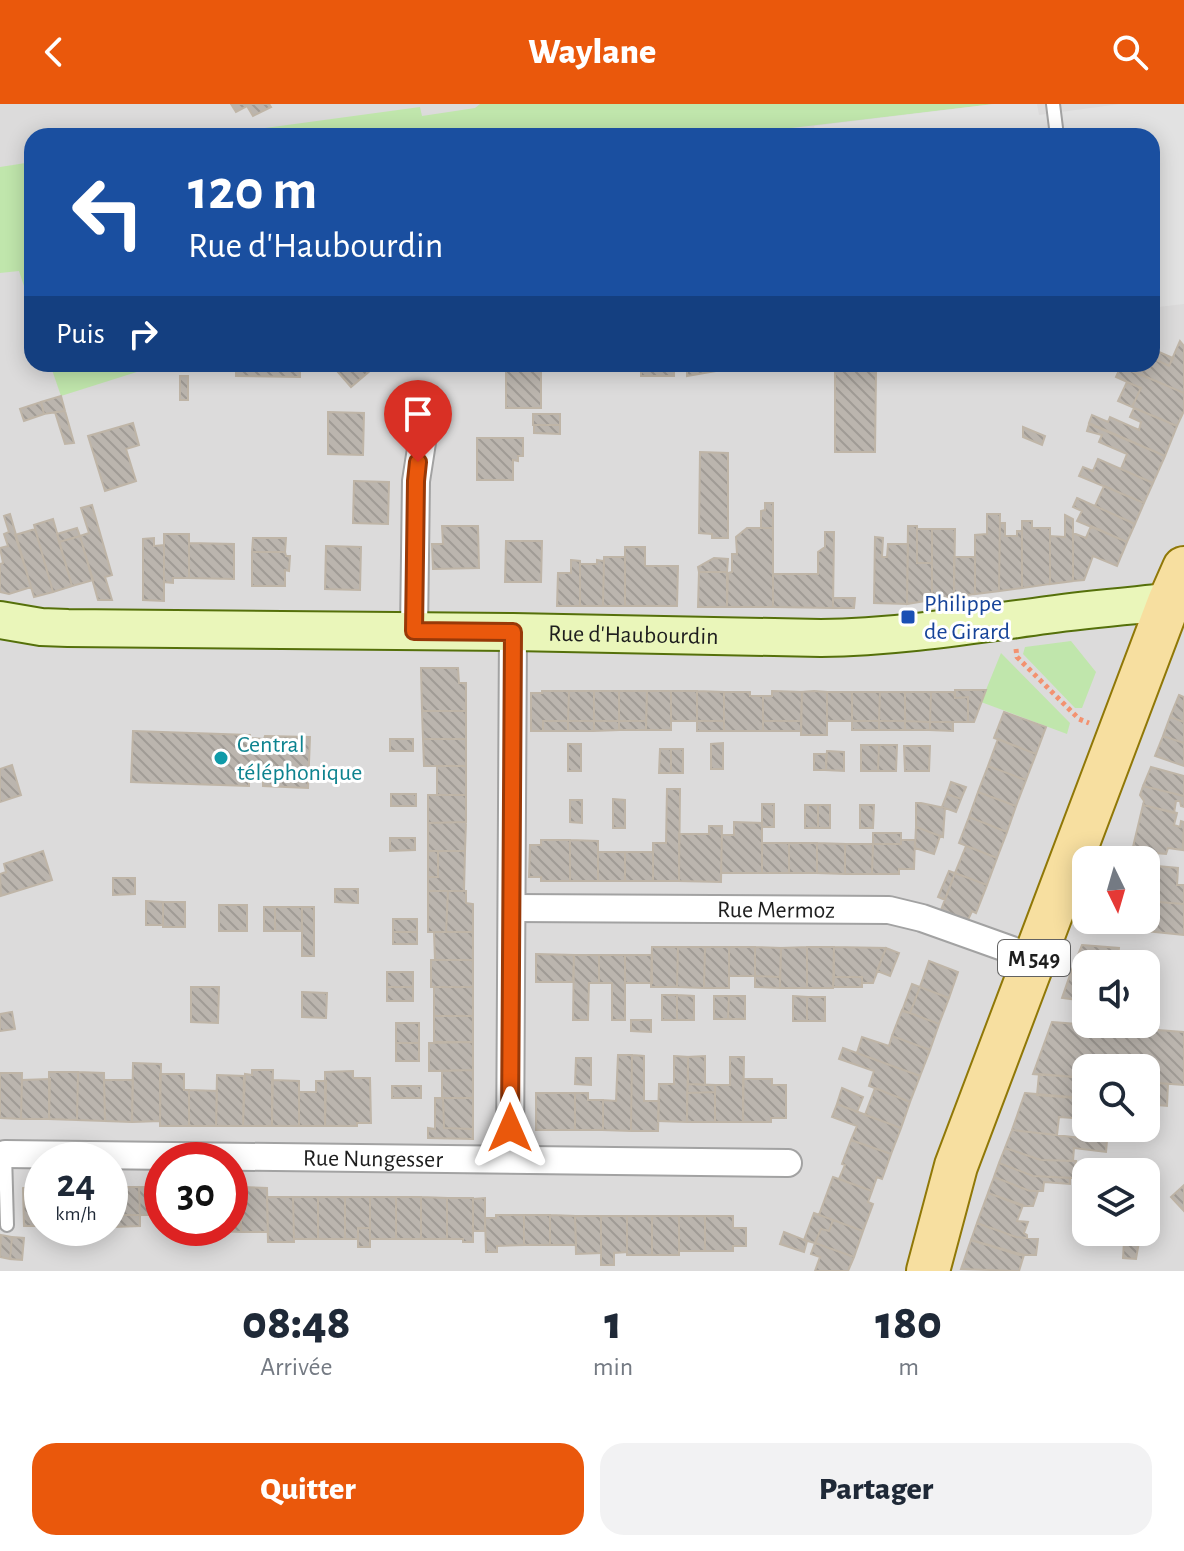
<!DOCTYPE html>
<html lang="fr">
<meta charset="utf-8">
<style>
body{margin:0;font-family:"Alegreya Sans",sans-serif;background:#f2f2f3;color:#1f2937;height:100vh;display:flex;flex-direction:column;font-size:30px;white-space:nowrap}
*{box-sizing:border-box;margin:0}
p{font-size:26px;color:#747a83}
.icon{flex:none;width:44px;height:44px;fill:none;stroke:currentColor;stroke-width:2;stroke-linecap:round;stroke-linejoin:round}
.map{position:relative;height:1167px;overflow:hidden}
.side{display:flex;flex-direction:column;background:#fff;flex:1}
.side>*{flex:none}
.top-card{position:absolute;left:24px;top:24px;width:1136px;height:244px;border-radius:24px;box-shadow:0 4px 20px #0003;background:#1a4fa0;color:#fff;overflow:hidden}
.needle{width:52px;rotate:175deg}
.buttons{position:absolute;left:1072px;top:742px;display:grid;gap:16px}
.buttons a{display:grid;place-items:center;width:88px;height:88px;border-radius:16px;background:#fff;box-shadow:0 4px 20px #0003;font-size:40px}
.speed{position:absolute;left:24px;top:1038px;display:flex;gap:16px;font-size:40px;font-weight:700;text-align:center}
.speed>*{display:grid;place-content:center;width:104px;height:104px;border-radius:50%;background:#fff;box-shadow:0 4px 20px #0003;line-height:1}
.speed small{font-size:20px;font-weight:400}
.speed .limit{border:12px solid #d22;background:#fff;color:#111}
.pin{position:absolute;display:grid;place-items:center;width:68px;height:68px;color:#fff;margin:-82px -34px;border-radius:50% 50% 50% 0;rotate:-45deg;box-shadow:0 0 8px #0007}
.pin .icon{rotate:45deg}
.me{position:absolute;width:88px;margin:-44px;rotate:0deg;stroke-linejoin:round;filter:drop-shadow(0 0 6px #0008)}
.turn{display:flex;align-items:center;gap:28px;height:168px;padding:0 32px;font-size:36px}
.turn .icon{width:104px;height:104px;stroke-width:2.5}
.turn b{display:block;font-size:56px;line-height:68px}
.then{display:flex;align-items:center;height:76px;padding:0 32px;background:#0003;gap:16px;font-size:30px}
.eta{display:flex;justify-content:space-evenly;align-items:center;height:136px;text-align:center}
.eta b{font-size:48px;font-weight:800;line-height:56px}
.action{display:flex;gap:16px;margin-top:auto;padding:16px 32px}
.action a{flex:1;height:92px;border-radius:24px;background:#ea580c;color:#fff;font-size:32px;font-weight:800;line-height:92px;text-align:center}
.action a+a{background:#f2f2f3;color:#1f2937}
header{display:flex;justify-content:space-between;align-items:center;height:104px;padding:0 32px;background:#ea580c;color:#fff;font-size:36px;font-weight:800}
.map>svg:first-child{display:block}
</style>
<header><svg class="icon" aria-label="back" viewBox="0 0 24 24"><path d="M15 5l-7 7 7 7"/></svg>Waylane<svg class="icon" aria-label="search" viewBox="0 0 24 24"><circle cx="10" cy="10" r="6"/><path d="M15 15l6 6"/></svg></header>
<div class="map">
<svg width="1184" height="1167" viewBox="0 0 1184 1167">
<defs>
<pattern id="building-back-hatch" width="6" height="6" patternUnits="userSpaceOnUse" patternTransform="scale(2)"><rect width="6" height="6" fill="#bbb5ae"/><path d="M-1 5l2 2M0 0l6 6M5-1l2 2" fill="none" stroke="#a09b95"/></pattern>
</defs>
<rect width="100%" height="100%" fill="#eeece4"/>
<path fill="#dcdbdb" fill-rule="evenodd" d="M0,0H1184V1167H0ZM32,32H1152V260H32ZM1086,756H1146V816H1086ZM1086,860H1146V920H1086ZM1086,964H1146V1024H1086ZM42,1056H110V1124H42ZM162,1056H230V1124H162ZM1086,1068H1146V1128H1086Z"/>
<path fill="#c0e6ac" d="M480,0H994L783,25L779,32H206L420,3L422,12L475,4Z
M32,58V206L19,167L0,169V63Z
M50,260H162L61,292Z
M1071,537L1096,568L1082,604H1075L1023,550L1025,543Z
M1001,549L1070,619L1067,630L981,598Z"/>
<path fill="#e2e2e2" d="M994,0H1037L1039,11L1120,0H1184V200L1158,203L1156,184H1152V32H816L814,22Z"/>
<path fill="url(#building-back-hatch)" stroke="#bfb5a7" stroke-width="2" d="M231,0H269L271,3L253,12L247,2L236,8Z
M1180,237L1184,242V289L1115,260H1152V254L1169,262Z
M1152,245L1173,254L1169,262L1152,254Z
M236,260H300V273L236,272Z
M331,260H378L351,283Z
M641,260H674V272H641Z
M687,260H728V265L687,272Z
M506,262H541V304H506Z
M1121,262L1184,289V307L1177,322L1132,303L1141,284L1116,273Z
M835,266L876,267L875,348H835Z
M180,272H188V296H180Z
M1127,278L1141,284L1132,303L1118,297Z
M61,292L65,307L44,310L41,298Z
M41,298L44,310L24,317L20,305Z
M1134,304L1177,322L1165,352L1089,319L1092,311L1108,318L1110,313L1139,326L1141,318L1130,313Z
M65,307L74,339L65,340L55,308Z
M328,308L364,309L363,351L328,350Z
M533,310H560V321H533Z
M133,319L139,341L126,345L136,377L105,387L88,332Z
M1089,320L1165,352L1153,379L1121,365L1127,350L1099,338L1102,331L1087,327Z
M534,321H560V330L534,329Z
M1023,323L1045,332L1042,341L1023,333Z
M477,334H523V352H518V357L513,356V376H477Z
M700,348L728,349V434H712V430L699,429Z
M1098,355L1153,379L1144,399L1079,372L1083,363L1093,367Z
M354,377L389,378L388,420L353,419Z
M1104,382L1144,399L1135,420L1095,402Z
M1077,394L1135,420L1127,438L1077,417L1082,407L1073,403Z
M765,399H773V424H761V407L765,406Z
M92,401L112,471L105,473L112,496H98L80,432L89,429L81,404Z
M10,410L31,483L9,490L0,488V460L3,459L0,444L8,442L4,430L9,428L4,412Z
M987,410H1000L999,487L975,490V431L987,430Z
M1065,411L1073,415V477L1050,480V432L1065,433Z
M53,415L72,482L53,488L34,421Z
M1022,417H1032V424H1050V480L1022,484Z
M1000,419H1005V432H1017V427H1022V484L999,487Z
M442,422H478L479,464L433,465L432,440H443Z
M908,422H917V459H932V496L907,500Z
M1091,422L1127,438L1117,462L1093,452L1084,476L1073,477V429L1086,434Z
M77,424L80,432L59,438L57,430Z
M747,424H773V503H727L728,469L732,468V450H737L736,433Z
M35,425L53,488L34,493L15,431Z
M917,425H932V459H917Z
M932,425H955L954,493L932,496Z
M825,428H834L833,504L773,503V470H818V448L825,443Z
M164,430H189V474H173V479L164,478Z
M80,432L93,476L72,482L59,438Z
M875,433L883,434L882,453H887L888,440H908L907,500L874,499Z
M154,434V442L164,441V497L143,496V435Z
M253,434H286L285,448H252Z
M506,437H542L541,478H505Z
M189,439L234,440V475L189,474Z
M326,442L361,443L360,486L325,485Z
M625,443H645V462H678L677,502H625Z
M252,448H285L286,452H290L289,467L285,466V482H252Z
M604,453H625V502H603Z
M954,453H975V490L954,493Z
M714,454L728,455L727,468H699L698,463Z
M571,456L580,457V502H557L558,469H571Z
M597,456L604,457L603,502H580V460H597Z
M699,468H727V503H698Z
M833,494H855L854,504H833Z
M421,564H458L459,579H466V607H422Z
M955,586H986L974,618H968V593L955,594Z
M542,587H569L568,617H543V627H531V589H542Z
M569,587H594V617H568Z
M594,587H619V617H594Z
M619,587H647L646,617H619Z
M647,587H671V626H646Z
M671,587H697V617H671Z
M697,587L724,588V617H697Z
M772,587L802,588L801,617H763V592H772Z
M814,587L827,588V631H801L802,588Z
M724,588H750V592H763V627H724Z
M827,588H852V617H827Z
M852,588H880L879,617H852Z
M880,588H905V617H879Z
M905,588H931L930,618L905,617Z
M931,588H954L955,594L968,593V618H930Z
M1179,591L1184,593V618L1170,613Z
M422,607H466V635H423Z
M1004,608L1046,623L1036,650L994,634Z
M1170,613L1184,618V639L1163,632Z
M543,617H568V627H543Z
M568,617H594V627H568Z
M594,617H619V626L594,627Z
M619,617H646V626H619Z
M697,617H724V627H697Z
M763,617H801V627H763Z
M852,617H879V626H852Z
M879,617H905V626H879Z
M905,617L930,618V626H905Z
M930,618H953V627L930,626Z
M133,627L250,631V634L264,635L265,632L310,633L308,684L263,682V674H249V682L131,678Z
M1163,632L1184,639V662L1155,652Z
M390,635H413V647H390Z
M423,635H466V662H424Z
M998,635L1036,650L1026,676L988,662Z
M723,639V665H711V640Z
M568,640H581V667H568Z
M861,641H879L878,667H861Z
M879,641H897L896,667H878Z
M904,642H930L929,667H905Z
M660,645H671V669H659Z
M671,645H683V669H671Z
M827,647L844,648V667L826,666Z
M814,650H826V666H814Z
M12,661L21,691L0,698V665Z
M437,662H466V691H437Z
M988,662L1026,676L1016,702L978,688Z
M1151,663L1184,672V692L1143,682Z
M951,678L966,683L961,695L947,690Z
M1143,682L1184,692V703L1181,702L1180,697H1176L1174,709L1143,701L1144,697L1140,691Z
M667,685H680L679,777H653V739H666Z
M978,688L1016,702L1007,728L969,713Z
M391,690H416V702H391Z
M947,690L961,695L956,708L942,703Z
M428,691H466V718L428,719Z
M613,695L625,696V724H613Z
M570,696H582V719L570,718Z
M916,699H921L945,704L943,733L916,723Z
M762,700H774V723H762Z
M805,701H818V724H805Z
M818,701H830V724H818Z
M860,701H874L873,724H860Z
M1143,701L1177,709L1174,721L1180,723L1181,717L1184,718L1183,746L1168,744L1166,750L1132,747Z
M969,713L1007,728L997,754L959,739Z
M466,718L465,747H428V719Z
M734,718L762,719V769H721L722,731H734Z
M709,722H722L721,778L679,777V730H709Z
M916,723L940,732L934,750L915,744Z
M873,729H901V740H873Z
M390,734H415V746L390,747Z
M541,736H570V777H541V773H529L530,741H541Z
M570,736L598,737V777H570Z
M901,736H915L914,765H899V770H872L873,740H901Z
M762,739H789V769H762Z
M789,739H817V769H789Z
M817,739L845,740V770L817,769Z
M845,740H873L872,770H845Z
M966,742L997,754L987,781L955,769Z
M43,747L52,776L1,792L0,770L6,768L4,760Z
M428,747H438V773H428Z
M438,747H465L464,787H428V773H438Z
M598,748H625V777H598Z
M625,748H653V777H625Z
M1146,761L1178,764L1177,781H1184V800L1146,797Z
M949,767L955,769L945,796L938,793Z
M955,769L987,781L976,809L972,807L968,816L941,806Z
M113,774H135V790L113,791Z
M335,785H358V799L335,798Z
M428,787H448L446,828H428Z
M448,787H466V799L473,800V828H446Z
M146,797L163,798V821H146Z
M1146,797L1184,800V831L1127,825L1128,816H1146Z
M163,798H185V823H163Z
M219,801H247V827H219Z
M264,803H275V827H264Z
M275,803H302V827H275Z
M302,803H314V852H302Z
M393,815H417V828H393Z
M393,828H417V840H393Z
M434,828H473V856H435Z
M1082,841L1119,844L1117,860H1086V870L1071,868Z
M652,843H678L677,883H651Z
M678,843H705L704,884L677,883Z
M705,843H729V884H704Z
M729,843H755V872H729Z
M755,843L781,844L780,873L755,872Z
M807,843H834L833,884H807Z
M807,843V884H780L781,844Z
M834,843L886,844L873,879H862V873H834Z
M886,844L899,849L890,872L877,867Z
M536,850L574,851L573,878H536Z
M574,851H599V879H589L588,916H573Z
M599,851H625V916H612V879H599Z
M625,851H652V879H625Z
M431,856H473V883H431Z
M929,857L958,868L949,894L920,883Z
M387,868H413V883H387Z
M1071,868L1086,870V897L1062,894Z
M755,872L780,873V884L755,883Z
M834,873H862V883H833Z
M912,880L920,883L910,909L902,907Z
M191,883H219L218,919L191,918Z
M387,883H413V897H387Z
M434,883H473V912H434Z
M920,883L949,894L939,920L910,909Z
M302,888L327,889L326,914L302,913Z
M662,891H677V916H662Z
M677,891L694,892V916H677Z
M714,892H729L728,915H714Z
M729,892H745V915H728Z
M793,892L807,893V917H793Z
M807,893H825V917H807Z
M902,906L939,920L930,946L892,932Z
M12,908L15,925L0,927V910Z
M434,912H473V938H434Z
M631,916H651V928L631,927Z
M1052,918L1184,928V981L1146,978V964H1086V974L1033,970Z
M396,919H419V939H396Z
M892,932L930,946L920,972L857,949L862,933L889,942Z
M473,938V966L429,967V939Z
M396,939H419V957H396Z
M843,944L920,972L910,998L869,982L874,967L839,955Z
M618,951H632L631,1027L603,1026V996L616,997Z
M632,951L644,952V997H659L658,1027H631Z
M674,952L688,953L687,1018L658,1017L659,980H674Z
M705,952V981L688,980V953Z
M730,953H744L743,1018H715V981H730Z
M576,954H591V981L575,980Z
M133,959L161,960L160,1017L132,1018Z
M252,966H273L272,1022H243L245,970L252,971Z
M473,966V994H442V967Z
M353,967V974H370L371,1019H357V1022H325V968Z
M49,968H78L77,1016L49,1015Z
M78,968L104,969L105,1017L77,1016Z
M0,969H22L21,1015L0,1014Z
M160,970H184V986H189V1022H160Z
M1039,970L1086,974V995L1037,991Z
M217,971L244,972L243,1022H216Z
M50,975L49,1015H21L22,976Z
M743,975H772V981H786V1014H771V1018H743Z
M104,976H133L132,1018L105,1017Z
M272,976L299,977V1022H272Z
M316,977H326L325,1022H299V988H316Z
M1146,978L1168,980L1167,1002L1146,1000Z
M688,980L715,981V988L687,989Z
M392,982H421V994H392Z
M842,984L863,993L857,1008L837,1000Z
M875,984L910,998L901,1024L865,1011Z
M189,986L217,987L216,1022H189Z
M715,988V1018H687V989Z
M536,989H575V1026H536Z
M575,989H588V996H603V1026H575Z
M1025,989L1082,994V1002L1074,1001L1073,1014L1059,1013L1057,1031L1012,1026Z
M435,994H443L444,1024L473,1025V1035L428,1034V1024L435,1025Z
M443,994H473V1025L444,1024Z
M837,1000L901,1024L891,1050L851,1036L857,1022L832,1013Z
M1012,1026L1107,1037L1106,1048L1074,1044L1073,1057L1041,1056L1005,1044Z
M851,1036L891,1050L882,1075L877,1073L872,1087L839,1075L845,1061L842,1060Z
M1005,1044L1041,1056L1076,1057L1074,1074L1033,1072L999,1059Z
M999,1059L1033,1072L1070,1074V1080L1044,1078L1043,1087H1030L994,1073Z
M833,1073L872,1087L868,1098L873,1100L863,1127L819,1111Z
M994,1073L1030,1087H1038L1033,1102H1022L988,1089Z
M1184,1081V1107L1171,1093Z
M35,1082H42V1122H24L23,1084Z
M113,1083H139L140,1111H113Z
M139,1083H162V1111H140Z
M230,1083H241V1128L216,1127V1124H230Z
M241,1083L267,1084L268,1128H241Z
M988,1089L1023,1101L1017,1117L1028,1118L1024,1129L1027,1131V1134L1016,1133L977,1119Z
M267,1093H293L294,1138H268Z
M293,1093H318V1135H294Z
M318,1093H345V1135H318Z
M345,1093H370V1124H358V1135H345Z
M370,1093H396V1135H370Z
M396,1093H421V1135H396Z
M421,1093L447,1094V1135H421Z
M447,1094H473V1138H463V1135H447Z
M485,1094V1127H473V1095Z
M814,1109L833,1116L829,1127L821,1125L815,1139L804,1136Z
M113,1111H140V1122L113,1123Z
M496,1111H524V1141L497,1142V1148H486L485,1114H496Z
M524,1111H550V1141H524Z
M550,1111L575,1112L576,1141H550Z
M575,1112H601V1149L576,1150Z
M601,1112H627V1148L614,1149V1161H601Z
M627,1112H652V1151H627Z
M652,1112H679V1151H652Z
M679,1112H705V1147H679Z
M705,1112H733V1124H746V1142H733V1147H705Z
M833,1116L863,1127L854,1153L815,1139L821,1125L829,1127Z
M977,1119L1016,1133L1038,1135L1036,1151H1019L971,1136Z
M358,1124H370V1143H358Z
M784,1128L807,1137L804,1148L780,1140Z
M1,1131L12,1133L10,1155L0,1153Z
M12,1133L24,1134L22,1156L10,1155Z
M971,1136L1024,1151L1019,1167L961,1165Z
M1124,1137L1139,1138L1136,1155L1123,1154Z
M815,1139L854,1153L848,1167H815L820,1153L811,1150Z"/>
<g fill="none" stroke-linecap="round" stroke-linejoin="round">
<g stroke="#a2a2a2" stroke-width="16">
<path id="service" d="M1053,0L1057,32
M5,1050L7,1121"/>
</g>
<g stroke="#a2a2a2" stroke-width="30">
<g id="minor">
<path d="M414,527L416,377L423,332L435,306"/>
<path id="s1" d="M512,804L889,806L922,814L1034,854"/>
<path id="s2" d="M5,1050L788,1059"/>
<path d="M510,1055L513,528"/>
</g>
</g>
<g stroke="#55700a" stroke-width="40">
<g id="secondary">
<path id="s3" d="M0,516L41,523L68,524L513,528L821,534C897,533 972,521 1047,511C1088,505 1129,502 1169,498"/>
</g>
</g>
<g stroke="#907807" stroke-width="46">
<path id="primary" d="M928,1167L956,1062L1169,498L1184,464"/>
</g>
<path stroke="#f39270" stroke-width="5" stroke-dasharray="4 4" stroke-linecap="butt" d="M1016,545L1017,553L1079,615L1089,619"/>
<use href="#service" stroke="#fff" stroke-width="12"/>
<use href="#minor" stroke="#fff" stroke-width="26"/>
<use href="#secondary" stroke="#eaf6ba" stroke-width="36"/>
<use href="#primary" stroke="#f7dfa0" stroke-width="42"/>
</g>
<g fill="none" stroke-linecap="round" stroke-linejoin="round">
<g stroke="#983908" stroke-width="20">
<path id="route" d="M418,358L416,377L414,527L513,528L510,1024"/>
</g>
<use href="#route" stroke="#ea580c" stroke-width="14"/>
</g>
<rect fill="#1a4fb4" stroke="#fff" stroke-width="3" x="900" y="505" width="16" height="16" rx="4"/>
<circle fill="#0f9aa8" stroke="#fff" stroke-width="3" cx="221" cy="654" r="8"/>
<g text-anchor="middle" stroke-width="6" stroke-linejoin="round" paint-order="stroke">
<rect fill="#fff" stroke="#626262" stroke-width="2" x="998" y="836" width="72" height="36" rx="6"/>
<g font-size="22" font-weight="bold" fill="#1e1e1e">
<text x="1034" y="862">M 549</text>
</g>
<g font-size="24" fill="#164399" stroke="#fff" text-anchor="start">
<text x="924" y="507">Philippe<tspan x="924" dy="28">de Girard</tspan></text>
</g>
<g font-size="24" fill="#1e1e1e" stroke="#fff">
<text dy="8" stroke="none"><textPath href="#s3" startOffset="634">Rue d'Haubourdin</textPath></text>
<text dy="8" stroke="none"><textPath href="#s1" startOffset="264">Rue Mermoz</textPath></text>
<text dy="8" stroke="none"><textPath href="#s2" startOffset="368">Rue Nungesser</textPath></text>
</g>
<g font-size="24" fill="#0d838f" stroke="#fff" text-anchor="start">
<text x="237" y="648">Central<tspan x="237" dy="28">téléphonique</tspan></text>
</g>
</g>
</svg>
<div class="buttons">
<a><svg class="needle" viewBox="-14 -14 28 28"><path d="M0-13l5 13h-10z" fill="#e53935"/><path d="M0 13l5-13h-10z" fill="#747a83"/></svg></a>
<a><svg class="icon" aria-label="sound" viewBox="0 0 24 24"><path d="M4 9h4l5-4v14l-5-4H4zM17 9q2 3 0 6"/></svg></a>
<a><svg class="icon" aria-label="search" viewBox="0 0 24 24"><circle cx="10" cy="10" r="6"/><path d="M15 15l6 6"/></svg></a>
<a><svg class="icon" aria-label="layers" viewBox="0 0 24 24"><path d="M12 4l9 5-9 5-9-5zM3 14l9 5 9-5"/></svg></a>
</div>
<div class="speed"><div>24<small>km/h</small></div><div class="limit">30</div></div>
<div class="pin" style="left:418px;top:358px;background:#d93025"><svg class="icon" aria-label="arrive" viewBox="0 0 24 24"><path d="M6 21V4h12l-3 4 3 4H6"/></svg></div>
<svg class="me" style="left:510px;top:1024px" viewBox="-20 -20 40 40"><path d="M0-17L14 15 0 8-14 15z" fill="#ea580c" stroke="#fff" stroke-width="4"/></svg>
<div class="top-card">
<div class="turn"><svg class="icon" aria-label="left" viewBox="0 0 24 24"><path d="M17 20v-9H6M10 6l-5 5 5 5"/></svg><div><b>120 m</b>Rue d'Haubourdin</div></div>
<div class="then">Puis<svg class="icon" aria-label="right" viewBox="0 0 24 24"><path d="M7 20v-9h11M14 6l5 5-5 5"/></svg></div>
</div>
</div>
<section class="side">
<div class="eta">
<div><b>08:48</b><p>Arrivée</p></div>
<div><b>1</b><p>min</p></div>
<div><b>180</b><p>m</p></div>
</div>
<div class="action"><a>Quitter</a><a>Partager</a></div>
</section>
